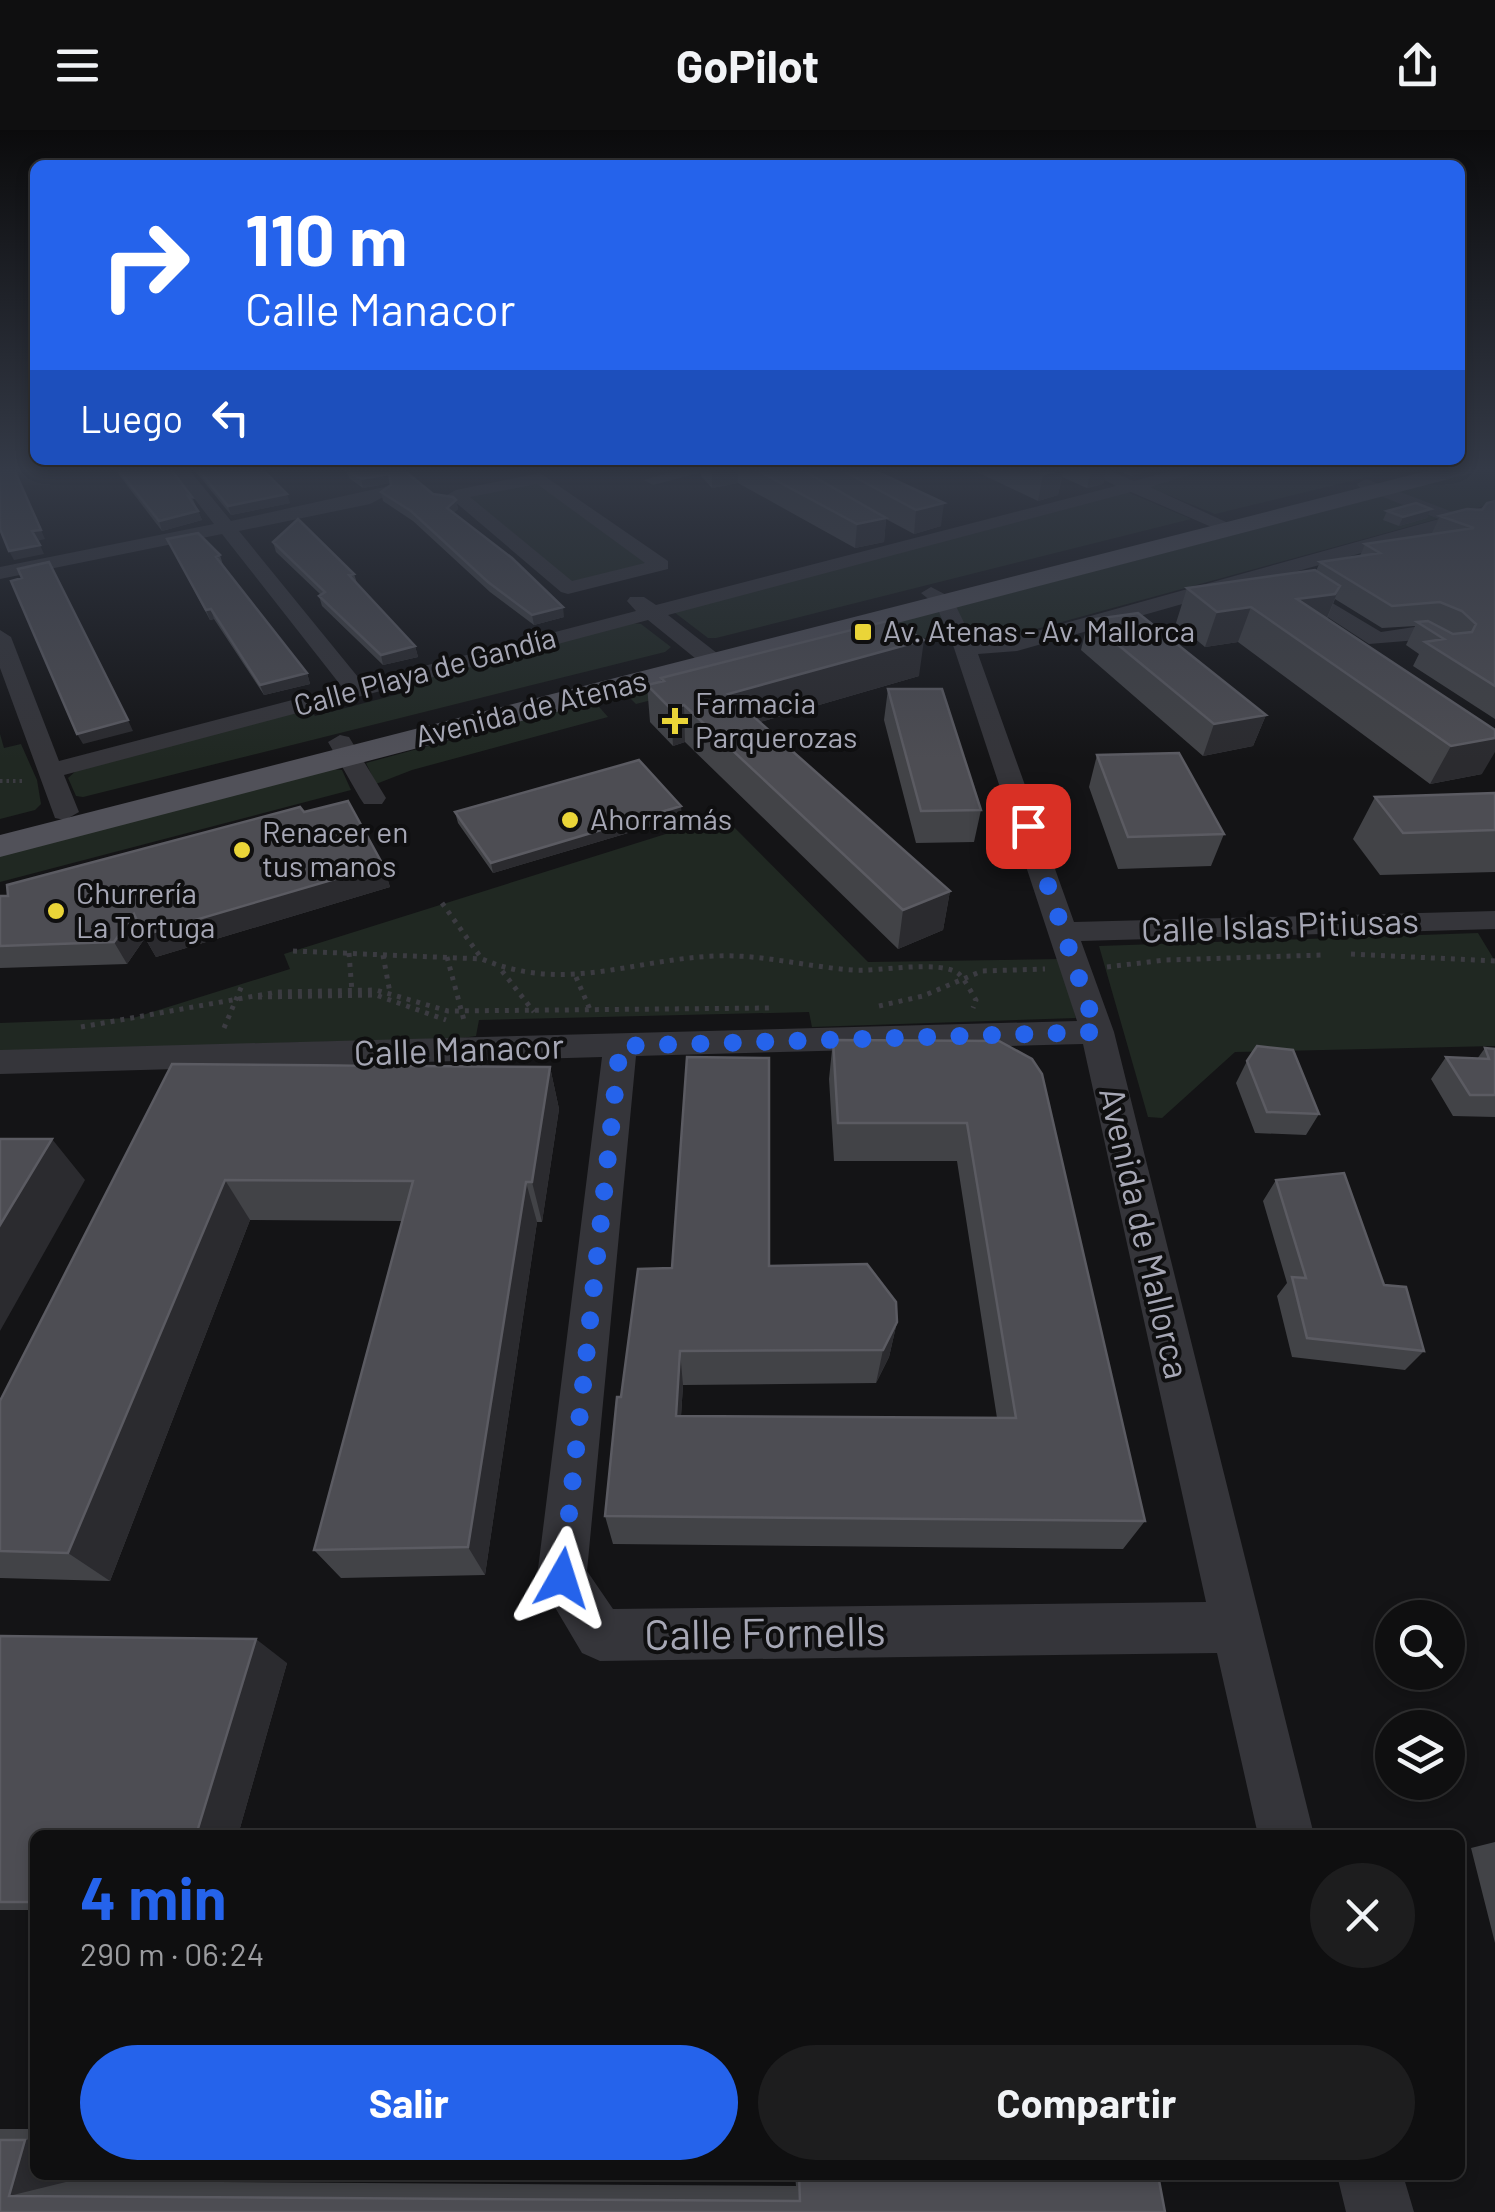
<!DOCTYPE html>
<html lang="es">
<meta charset="utf-8">
<style>
body{margin:0;font-family:Barlow,sans-serif;background:#1d1d1e;color:#f1f3f6;height:100vh;display:flex;flex-direction:column;font-size:38px;white-space:nowrap}
*{box-sizing:border-box;margin:0}
p{font-size:32px;color:#9b9c9f}
.icon{flex:none;width:55px;height:55px;fill:none;stroke:currentColor;stroke-width:2;stroke-linecap:round;stroke-linejoin:round}
.map{position:relative;flex:1;overflow:hidden}
.side{position:absolute;left:30px;top:1700px;width:1435px;height:350px;display:flex;flex-direction:column;background:#0f0f10;border-radius:15px;box-shadow:0 5px 15px #0003,0 0 0 2px #2f2f30}
.side>*{flex:none}
.top-card{position:absolute;left:30px;top:30px;width:1435px;height:305px;border-radius:15px;box-shadow:0 5px 15px #0003,0 0 0 2px #2f2f30;background:#2563eb;color:#fff;overflow:hidden}
.fabs{position:absolute;left:1375px;top:1470px;display:grid;gap:20px}
.fabs a{display:grid;place-items:center;width:90px;height:90px;border-radius:50%;background:#0f0f10;box-shadow:0 5px 15px #0003,0 0 0 2px #2f2f30;font-size:50px}
.pin{position:absolute;display:grid;place-items:center;width:85px;height:85px;color:#fff;margin:-42px;border-radius:20px;box-shadow:0 5px 15px #0006}
.me{position:absolute;width:110px;margin:-55px;rotate:6deg;stroke-linejoin:round;filter:drop-shadow(0 0 8px #0008)}
.turn{display:flex;align-items:center;gap:35px;height:210px;padding:0 50px;font-size:45px}
.turn .icon{width:130px;height:130px;stroke-width:2.5}
.turn b{display:block;font-size:70px;line-height:85px}
.then{display:flex;align-items:center;height:95px;padding:0 50px;background:#0003;gap:20px;font-size:38px}
.round{display:grid;place-items:center;flex:none;width:105px;height:105px;border-radius:52px;background:#1d1d1e}
.headline{display:flex;align-items:center;justify-content:space-between;height:170px;padding:0 50px}
h1{font-size:60px;font-weight:700;line-height:75px;color:#2563eb}
.action{display:flex;gap:20px;margin-top:auto;padding:20px 50px}
.action a{flex:1;height:115px;border-radius:60px;background:#2563eb;color:#fff;font-size:40px;font-weight:700;line-height:115px;text-align:center}
.action a+a{background:#1d1d1e;color:#f1f3f6}
header{display:flex;justify-content:space-between;align-items:center;height:130px;padding:0 50px;background:#0f0f10;font-size:45px;font-weight:700}
.map>svg:first-child{display:block}
</style>
<header><svg class="icon" aria-label="menu" viewBox="0 0 24 24"><path d="M4 6h16M4 12h16M4 18h16"/></svg>GoPilot<svg class="icon" aria-label="share" viewBox="0 0 24 24"><path d="M12 15V3M7 8l5-5 5 5M5 13v7h14v-7"/></svg></header>
<div class="map">
<svg width="1495" height="2082" viewBox="0 0 1495 2082">
<rect width="100%" height="100%" fill="#141416"/>
<path fill="#202822" d="M1218,337H1409L1215,384L1146,356Z
M1495,337V373L992,511L895,507L636,574L625,563Z
M536,352L649,434L573,453L466,366Z
M1127,362L1191,389L716,508H708L674,482Z
M631,493L641,494L671,517L665,522L83,667L76,666L68,648L77,640L309,578L315,586L414,560L409,552Z
M594,571L608,587L412,640L376,654L366,633Z
M0,604L4,618L21,614L37,650L41,674L35,680L0,689Z
M333,639L342,640L351,660L0,752V726Z
M723,686L868,832L1060,829L1076,888L812,897L809,882L479,890L476,906L462,908L0,921V893L133,888L290,839L284,824Z
M1478,803L1495,831V916L1235,922L1162,988L1148,987L1099,816Z"/>
<g fill="none" stroke-linecap="round" stroke-linejoin="round">
<path stroke="#3b3b41" stroke-width="4" stroke-dasharray="2.5 4" stroke-linecap="butt" d="M0,651H24"/>
<path stroke="#3b3b41" stroke-width="5" stroke-dasharray="4 6" stroke-linecap="butt" d="M442,773L482,829
M293,821L482,829C565,864 632,829 716,826C762,824 807,837 853,840C877,842 941,829 959,844C966,851 971,862 976,870L973,878
M349,823L352,862
M1351,824L1495,831
M383,825L390,863
M447,827L465,894
M1107,837L1165,830L1324,825
M502,841L534,882
M576,847L591,882
M258,867L376,865L446,890
M879,876L923,866L982,841L1045,839
M81,897L277,862L376,860L448,881L772,878
M224,898L243,853"/>
<path fill="#35353a" fill-rule="evenodd" d="M170,337H187L231,391L389,356V364L370,374L239,401L362,552L636,481L627,471L630,467H644L656,475L1116,356L1079,337H1102L1134,351L1186,337H1215L1150,357L1239,398L1237,402H1223L1131,362L668,485L722,527L725,532L722,537H706L648,490L64,645L79,682L65,690L55,688L0,538V500L11,507L59,631L342,557L222,404L0,449V437L214,394Z
M689,337H722L653,355L644,350Z
M540,343L668,431V439L568,464L561,462L447,365L456,360ZM537,354L645,433L572,451L470,367Z
M1366,349L1458,384L1495,374V385L1017,521L978,524L1074,792L1495,781V799L1081,811L1114,902L1314,1705H1258L1217,1523L600,1531L582,1523L537,1447L602,927L0,944V920L1077,891L954,518L936,475L921,463L931,457L952,468L973,511L1008,509L1439,389L1360,358L1357,354ZM1083,914L1206,1472L613,1479L587,1441L636,926Z
M1287,446L1381,502L1421,496L1460,518L1449,525L1418,510L1369,514L1280,456V448Z
M340,605L349,607L386,668L382,674H364L360,668L328,612Z
M1337,2045H1403L1414,2082H1346Z"/>
<path fill="#515159" fill-rule="evenodd" d="M1442,337H1479L1476,342L0,727V705Z"/>
</g>
<path fill="#424347" d="M113,337H169L192,367L202,390L162,401Z
M192,337H260L290,373L231,385Z
M700,337H867L941,396L914,404L886,389L884,412L855,418L738,353L712,358L701,346Z
M966,337H1107L1103,354L1087,358L1062,347L1058,365L1038,371Z
M1112,337H1154L1153,339L1131,346Z
M346,340L456,370L458,379L453,383L564,487L534,495L490,462L413,391L383,371L381,362L391,355L390,353L363,358L349,348Z
M1495,371V589L1413,536L1419,524L1406,515L1415,496L1382,498L1335,469L1327,489L1482,644L1430,654L1238,512L1205,517L1176,493L1187,458L1316,441L1320,432L1360,426L1365,414L1431,405L1440,386L1482,380Z
M1431,379L1427,388L1399,396L1383,390L1387,381Z
M167,409L220,425L223,435L307,543L310,554L264,565L214,489L210,490Z
M273,412L354,444L357,453L415,516L418,527L383,535L322,476L319,466L321,465L276,422Z
M1088,490L1266,585L1253,616L1203,626L1081,520Z
M919,546L760,592L950,761L943,800L898,819L685,612L673,616L650,592L647,555L661,552V548Z
M888,559L981,680L974,712L916,713L884,590Z
M1097,625L1224,704L1211,736L1118,739L1089,657Z
M1495,663V742L1380,745L1353,709L1375,667Z
M304,682L383,735L390,757L156,827L145,808L127,834L0,838V766H8Z
M455,682L682,687L493,743L458,693Z
M833,910L999,911L1145,1391L1123,1419L613,1414L605,1386L621,1267L769,1136L897,1192L889,1227L876,1253L683,1255L681,1286L997,1288L957,1031H834L829,949Z
M1485,918L1495,919V987L1453,986L1431,949L1446,927L1477,929Z
M1247,931L1319,984L1306,1005L1255,1003L1236,953Z
M172,934L550,937L559,979L542,1092H537L485,1445L341,1448L314,1420L402,1091L250,1090L110,1451L0,1448V1271Z
M1276,1050L1384,1155L1424,1221L1405,1240L1292,1227L1277,1166L1287,1153L1263,1071Z
M0,1506L287,1533L238,1705H35V1780H0Z
M1495,1712V1813L1471,1718Z
M0,1999H35V2045L70,2051L796,2056L795,2045H1158L1165,2082H0Z"/>
<path fill="#2b2b2f" d="M13,337H53L16,344L45,409L37,411L32,401Z
M712,337H738V353L712,358Z
M1092,337H1107L1103,354L1087,358Z
M1133,337H1154L1153,339L1131,346Z
M1064,339L1058,365L1038,371L1043,344Z
M389,344L391,353L363,358L361,349Z
M287,364L290,373L231,385L228,376Z
M456,370L458,379L449,387L447,378Z
M944,373L941,396L914,404L916,380Z
M1431,379L1427,388L1399,396L1403,387Z
M198,381L202,390L162,401L159,391Z
M886,388L884,412L855,418L857,394Z
M40,415L44,424L14,430L9,421Z
M1340,456L1326,490L1297,469Z
M563,477L564,487L534,495L532,485Z
M1251,477L1238,512L1205,517L1217,482Z
M211,479L214,489L210,490L206,480Z
M924,510L919,546L729,601L728,564Z
M415,516L418,527L383,535L381,525Z
M307,543L310,554L264,565L260,555Z
M684,575L685,612L673,616L671,579Z
M1266,585L1253,616L1203,626L1214,594Z
M128,590L133,601L83,614L77,604Z
M1495,608V622L1482,644L1430,654L1451,616Z
M681,676L682,687L493,743L491,733Z
M383,735L390,757L156,827L145,808L127,834L114,812L134,784Z
M950,761L943,800L898,819L903,780Z
M550,937L559,979L542,1092L532,1052Z
M52,1009L85,1050L0,1201V1095Z
M225,1050L250,1090L110,1451L68,1423Z
M526,1052L537,1092L485,1445L468,1417Z
M897,1192L889,1227L876,1253L883,1220Z
M680,1221L683,1255L679,1317L676,1286Z
M256,1509L287,1533L238,1705H196Z
M35,2008V2045H72L70,2051L9,2066L25,2010Z"/>
<path fill="#4d4d53" stroke="#5b5b62" stroke-width="2.5" d="M0,337H13L41,400L32,401L40,415L9,421L0,399Z
M116,337H169L192,367L188,366L198,381L159,391Z
M196,337H260L287,364L228,376Z
M359,337H400L433,364L453,367L456,370L447,378L512,428L563,477L532,485L488,452L411,381L381,362L391,355L389,344L361,349L346,340Z
M751,337H797L886,388L857,394Z
M836,337H867L944,373L916,380Z
M1027,337H1059L1064,339L1043,344Z
M1495,371V556L1425,512L1444,509L1417,492L1428,491L1453,504L1472,502L1476,494L1462,481L1440,472L1392,476L1320,432L1380,423L1365,414L1474,398L1440,386L1467,379L1482,380L1487,373Z
M1416,373L1431,379L1403,387L1387,381Z
M298,389L354,444L349,445L415,516L381,525L319,466L325,462L273,412Z
M198,403L220,425L216,427L307,543L260,555L211,479L206,480L167,409Z
M49,432L128,590L77,604L11,451L22,448L18,439Z
M1315,440L1340,456L1335,464L1297,469L1495,600V608L1451,616L1251,477L1217,482L1187,458Z
M1138,483L1266,585L1214,594L1088,490Z
M891,490L924,510L728,564L950,761L903,780L684,575L671,579L647,555L664,551L661,548Z
M888,559H942L981,680L921,681Z
M1179,623L1224,704L1128,707L1097,625Z
M639,630L681,676L491,733L455,682Z
M1495,663V700L1403,703L1375,667Z
M348,671L383,735L144,805L134,784L114,812L0,816V766H8L7,755L300,677L304,682Z
M833,910L999,911L1032,929L1042,944L1145,1391L605,1386L617,1267H621L638,1139L672,1138L687,927L769,928V1136L867,1134L896,1172L897,1192L883,1220L680,1221L676,1286L1016,1288L967,993H838Z
M1257,916L1293,920L1319,984L1267,982L1247,931Z
M1485,918L1495,919V965H1470L1446,927L1489,929Z
M172,934L550,937L532,1052H526L468,1417L314,1420L413,1051L225,1050L68,1423L0,1421V1271Z
M0,1009H52L0,1095Z
M1344,1043L1384,1155L1406,1157L1424,1221L1307,1208L1292,1147L1306,1148L1276,1050Z
M0,1506L256,1509L196,1705H35V1772H0Z
M0,2010H25L9,2066L800,2071L799,2045H1158L1165,2082H0Z"/>
<linearGradient id="sky" x2="0" y2="1"><stop stop-color="#0b0b0c"/><stop offset="0.54" stop-color="#343a47"/><stop offset="1" stop-color="#343a47" stop-opacity="0"/></linearGradient>
<rect width="1495" height="629" fill="url(#sky)"/>
<g fill="none" stroke-linecap="round" stroke-linejoin="round">
<path stroke="#2563eb" stroke-width="18" stroke-dasharray="0 32.4" d="M562,1448L620,916L1097,902L1028,696"/>
</g>
<g fill="#ead538" stroke="#0f0f10" stroke-width="4">
<rect x="853" y="492" width="20" height="20" rx="5"/>
<path d="M670 576h10v10h10v10h-10v10h-10v-10h-10v-10h10z"/>
<circle cx="570" cy="690" r="10"/>
<circle cx="242" cy="720" r="10"/>
<circle cx="56" cy="781" r="10"/>
</g>
<g text-anchor="middle" stroke-width="8" stroke-linejoin="round" paint-order="stroke">
<g font-size="30" fill="#a6a7b5" stroke="#0f0f10" text-anchor="start">
<text x="883" y="512">Av. Atenas - Av. Mallorca</text>
<text x="695" y="584">Farmacia<tspan x="695" dy="34">Parquerozas</tspan></text>
<text x="590" y="700">Ahorramás</text>
<text x="262" y="713">Renacer en<tspan x="262" dy="34">tus manos</tspan></text>
<text x="76" y="774">Churrería<tspan x="76" dy="34">La Tortuga</tspan></text>
</g>
<g font-size="30" fill="#a6a7b5" stroke="#0f0f10">
<text transform="translate(425 542) rotate(-15)" y="10">Calle Playa de Gandía</text>
<text transform="translate(531 579) rotate(-14)" y="10">Avenida de Atenas</text>
</g>
<g font-size="35" fill="#a6a7b5" stroke="#0f0f10">
<text transform="translate(1280 796) rotate(-2)" y="12">Calle Islas Pitiusas</text>
<text transform="translate(459 920) rotate(-2)" y="12">Calle Manacor</text>
<text transform="translate(1144 1103) rotate(77)" y="12">Avenida de Mallorca</text>
</g>
<g font-size="42" fill="#a6a7b5" stroke="#0f0f10">
<text transform="translate(765 1503) rotate(-1)" y="15">Calle Fornells</text>
</g>
</g>
</svg>
<div class="fabs">
<a><svg class="icon" aria-label="search" viewBox="0 0 24 24"><circle cx="10" cy="10" r="6"/><path d="M15 15l6 6"/></svg></a>
<a><svg class="icon" aria-label="layers" viewBox="0 0 24 24"><path d="M12 4l9 5-9 5-9-5zM3 14l9 5 9-5"/></svg></a>
</div>
<div class="pin" style="left:1028px;top:696px;background:#d93025"><svg class="icon" aria-label="arrive" viewBox="0 0 24 24"><path d="M6 21V4h12l-3 4 3 4H6"/></svg></div>
<svg class="me" style="left:562px;top:1448px" viewBox="-20 -20 40 40"><path d="M0-17L14 15 0 8-14 15z" fill="#2563eb" stroke="#fff" stroke-width="4"/></svg>
<div class="top-card">
<div class="turn"><svg class="icon" aria-label="right" viewBox="0 0 24 24"><path d="M7 20v-9h11M14 6l5 5-5 5"/></svg><div><b>110 m</b>Calle Manacor</div></div>
<div class="then">Luego<svg class="icon" aria-label="left" viewBox="0 0 24 24"><path d="M17 20v-9H6M10 6l-5 5 5 5"/></svg></div>
</div>
<section class="side">
<div class="headline"><div><h1>4 min</h1><p>290 m · 06:24</p></div><a class="round"><svg class="icon" aria-label="close" viewBox="0 0 24 24"><path d="M6 6l12 12M18 6L6 18"/></svg></a></div>
<div class="action"><a>Salir</a><a>Compartir</a></div>
</section>
</div>
